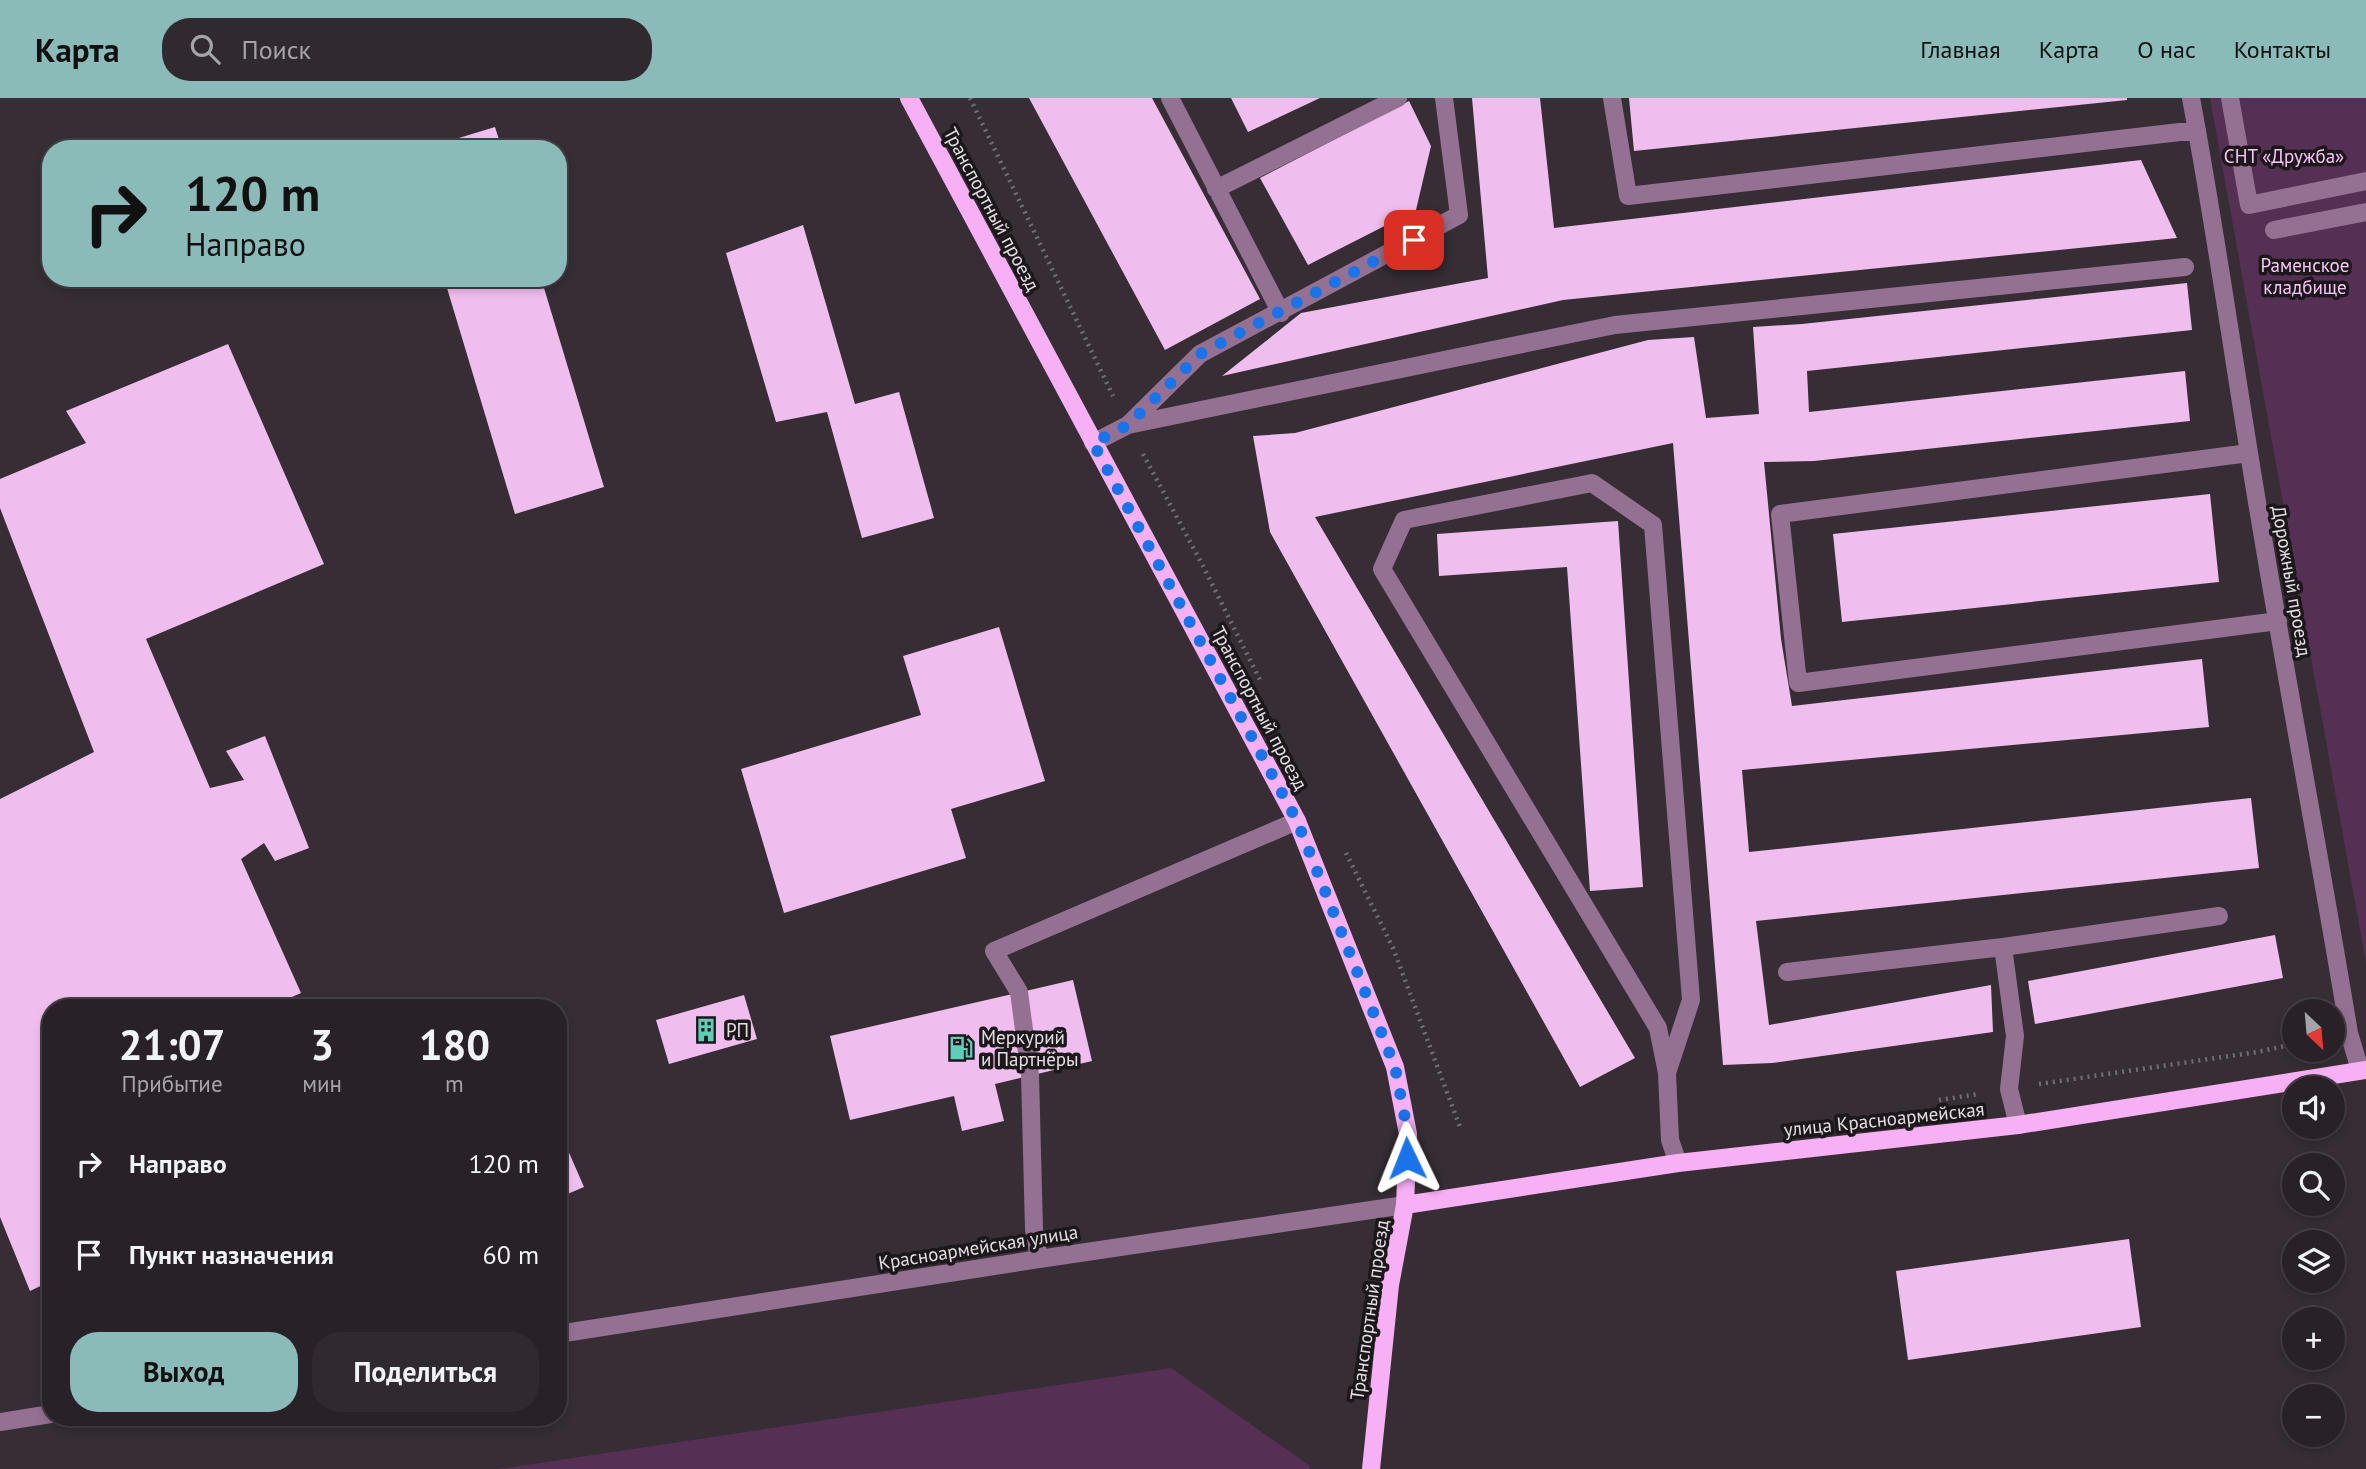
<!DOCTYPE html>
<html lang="ru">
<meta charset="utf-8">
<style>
body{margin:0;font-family:"PT Sans",sans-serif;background:#302a30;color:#f1f3f6;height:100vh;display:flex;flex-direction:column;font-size:26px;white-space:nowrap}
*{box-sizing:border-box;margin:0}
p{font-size:23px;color:#a5a4a8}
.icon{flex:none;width:38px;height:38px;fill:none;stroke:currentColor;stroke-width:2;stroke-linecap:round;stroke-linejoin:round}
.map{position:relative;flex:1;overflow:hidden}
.drawer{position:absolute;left:42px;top:901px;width:525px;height:427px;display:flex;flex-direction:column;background:#282228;border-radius:28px;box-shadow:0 4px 10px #0003,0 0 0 2px #443f45}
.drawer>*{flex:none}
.guide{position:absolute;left:42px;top:42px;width:525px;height:147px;border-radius:28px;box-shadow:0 4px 10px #0003,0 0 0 2px #443f45;background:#8bbbb9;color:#111;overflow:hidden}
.needle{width:46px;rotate:154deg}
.tools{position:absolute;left:2282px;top:901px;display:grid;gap:14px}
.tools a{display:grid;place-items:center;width:63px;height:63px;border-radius:50%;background:#282228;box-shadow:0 4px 10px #0003,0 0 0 2px #443f45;font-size:35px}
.pin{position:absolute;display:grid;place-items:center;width:60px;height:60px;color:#fff;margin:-30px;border-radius:14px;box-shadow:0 4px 10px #0006}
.me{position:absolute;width:77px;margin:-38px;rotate:358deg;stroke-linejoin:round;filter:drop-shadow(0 0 5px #0008)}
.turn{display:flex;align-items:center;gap:24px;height:147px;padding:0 28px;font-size:32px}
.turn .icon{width:91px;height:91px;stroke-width:2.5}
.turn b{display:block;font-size:49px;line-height:60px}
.eta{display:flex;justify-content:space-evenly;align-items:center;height:119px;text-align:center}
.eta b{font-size:42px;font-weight:600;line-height:49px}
.cta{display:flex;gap:14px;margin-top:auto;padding:14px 28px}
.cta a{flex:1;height:80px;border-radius:28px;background:#8bbbb9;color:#111;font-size:28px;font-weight:600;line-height:80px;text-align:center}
.cta a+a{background:#302a30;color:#f1f3f6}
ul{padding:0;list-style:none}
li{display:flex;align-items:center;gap:21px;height:91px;padding:0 28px}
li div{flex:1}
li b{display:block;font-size:26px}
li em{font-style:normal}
header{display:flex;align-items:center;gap:42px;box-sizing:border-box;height:98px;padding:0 35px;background:#8bbbb9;color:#111}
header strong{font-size:33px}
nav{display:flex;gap:38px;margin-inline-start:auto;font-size:24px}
.search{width:490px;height:63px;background:#302a30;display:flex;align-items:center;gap:18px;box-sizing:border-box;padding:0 24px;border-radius:28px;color:#a5a4a8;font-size:26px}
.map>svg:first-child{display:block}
</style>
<header>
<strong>Карта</strong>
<div class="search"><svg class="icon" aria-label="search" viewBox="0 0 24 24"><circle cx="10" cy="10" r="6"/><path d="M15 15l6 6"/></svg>Поиск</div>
<nav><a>Главная</a><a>Карта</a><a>О нас</a><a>Контакты</a></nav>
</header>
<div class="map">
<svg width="2366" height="1371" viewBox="0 0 2366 1371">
<rect width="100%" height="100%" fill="#362d35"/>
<path fill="#562f55" d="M2210,0H2366V865Z
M1171,1270L1310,1368L1309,1371H499Z"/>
<path fill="#f0beee" d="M1029,0H1152L1260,201L1165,252Z
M1231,0H1320L1248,34Z
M1472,0H1540L1554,130L2141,62L2177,140L1563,202L1222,278L1301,215L1488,180Z
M1629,0H2127V2L1634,53Z
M1409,3L1431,48L1416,112L1308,167L1260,80Z
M495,29L502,51H426V50Z
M803,127L855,306L899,294L934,420L862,440L827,314L776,324L726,155Z
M444,180H541L604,389L515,416Z
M2187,185L2192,232L1807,273L1809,314L2185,273L2190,323L1814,363L1764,364L1781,541L1792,608L2202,561L2209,629L1742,672L1749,754L2251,700L2259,770L1756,823L1769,927L1991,887L1993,934L1772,965L1723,967L1673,345L1315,419L1635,960L1580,989L1270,434L1253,338L1295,335L1648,242L1694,239L1706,320L1759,316L1753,229L1802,226Z
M228,246L324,466L146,541L210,690L244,682L226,653L265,638L309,750L275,763L264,745L241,761L301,895L267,910H51V1183L30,1193L0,1119V701L94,654L0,410V381L86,345L66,313Z
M2210,396L2219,484L1842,524L1833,436Z
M1618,423L1643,789L1590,793L1567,469L1439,478L1437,436Z
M999,529L1045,683L951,711L966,760L784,815L741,671L921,617L903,558Z
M2275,837L2283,880L2035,926L2028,883Z
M1073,882L1092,963L995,986L1004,1023L962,1033L954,998L850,1022L830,938Z
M744,897L757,941L669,966L656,922Z
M567,1050L584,1089L558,1100V1053Z
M2129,1141L2141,1229L1908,1262L1896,1173Z"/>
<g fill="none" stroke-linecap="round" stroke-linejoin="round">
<path stroke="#756d74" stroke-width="4.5" stroke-dasharray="2 5" stroke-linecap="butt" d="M970,0L1113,298
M1143,356L1203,468L1261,584
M1346,755L1393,850L1460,1029
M2039,986L2257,954L2294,946
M1939,1002L1979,996"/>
<path stroke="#947192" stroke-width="18" d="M1170,0L1281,215
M1612,0L1628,98L2197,32
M2191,0C2213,118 2230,237 2249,355C2280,549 2317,741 2349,935L2360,972
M2230,0L2249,107L2366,83
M1216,91L1398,0
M2274,132L2366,114
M1128,327L1200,256L1459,117L1444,0
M1093,345L1128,327L1615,227L2185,169
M2249,355L1780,416L1798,585L2278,523
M2003,849L2219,818
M1787,874L2003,849L2015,938L2009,991L2018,1027
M1667,975L1658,930L1382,471L1404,422L1592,385L1653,427L1691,902L1667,975L1670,1042L1678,1065
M1039,1161L1034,1131L1030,977L1019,894L994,853L1297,723
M558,1236L1039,1161L1405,1107
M0,1324L51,1316"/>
<path stroke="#f8b0f5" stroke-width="18" d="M909,0L1297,723L1395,969L1408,1036L1405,1107L1390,1187L1371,1371
M1405,1107L1678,1065L2018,1027L2366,972"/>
</g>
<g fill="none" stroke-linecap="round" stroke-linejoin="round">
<path stroke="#1a73e8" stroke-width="12" stroke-dasharray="0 21.6" d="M1407,1060L1408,1036L1395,969L1297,723L1093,345L1128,327L1200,256L1414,142"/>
</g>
<defs>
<g id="building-bare" transform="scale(1.89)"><path d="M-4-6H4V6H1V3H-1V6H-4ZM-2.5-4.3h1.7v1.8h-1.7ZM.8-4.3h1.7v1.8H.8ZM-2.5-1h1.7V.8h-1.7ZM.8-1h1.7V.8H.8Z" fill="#5eceb7" stroke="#1b171b" stroke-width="2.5" paint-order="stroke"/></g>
<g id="fuel-bare" transform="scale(1.89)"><path d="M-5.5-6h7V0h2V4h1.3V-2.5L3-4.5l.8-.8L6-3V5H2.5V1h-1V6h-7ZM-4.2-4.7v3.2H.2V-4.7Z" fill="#5eceb7" stroke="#1b171b" stroke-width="2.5" paint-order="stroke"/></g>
</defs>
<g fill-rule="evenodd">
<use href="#building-bare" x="706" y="932"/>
<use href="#fuel-bare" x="961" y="950"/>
</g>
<g text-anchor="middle" stroke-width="7" stroke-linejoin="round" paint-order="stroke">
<g font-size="19" fill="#fcc5f9" stroke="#1b171b">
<text x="2284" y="65">СНТ «Дружба»</text>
<text x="2305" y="174">Раменское<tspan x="2305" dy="22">кладбище</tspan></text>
</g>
<g font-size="19" fill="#e4dee3" stroke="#1b171b">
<text transform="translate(992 111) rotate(62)" y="7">Транспортный проезд</text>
<text transform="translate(2292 483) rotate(80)" y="7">Дорожный проезд</text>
<text transform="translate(1260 610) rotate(62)" y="7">Транспортный проезд</text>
<text transform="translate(1884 1021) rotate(-6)" y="7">улица Красноармейская</text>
<text transform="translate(978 1149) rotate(-9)" y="7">Красноармейская улица</text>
<text transform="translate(1369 1212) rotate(-82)" y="7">Транспортный проезд</text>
</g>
<g font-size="19" fill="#e4dee3" stroke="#1b171b" text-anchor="start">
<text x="726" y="939">РП</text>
<text x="981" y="946">Меркурий<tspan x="981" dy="22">и Партнёры</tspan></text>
</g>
</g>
</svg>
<div class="tools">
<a><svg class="needle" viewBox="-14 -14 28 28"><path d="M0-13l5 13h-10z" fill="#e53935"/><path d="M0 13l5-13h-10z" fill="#a5a4a8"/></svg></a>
<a><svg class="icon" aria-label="sound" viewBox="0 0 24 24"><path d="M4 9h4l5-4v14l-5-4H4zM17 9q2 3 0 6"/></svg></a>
<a><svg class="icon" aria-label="search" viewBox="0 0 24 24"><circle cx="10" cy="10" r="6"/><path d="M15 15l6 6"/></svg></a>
<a><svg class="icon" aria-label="layers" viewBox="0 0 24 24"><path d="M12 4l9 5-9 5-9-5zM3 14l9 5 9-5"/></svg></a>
<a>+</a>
<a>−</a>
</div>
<div class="pin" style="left:1414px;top:142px;background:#d93025"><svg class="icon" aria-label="arrive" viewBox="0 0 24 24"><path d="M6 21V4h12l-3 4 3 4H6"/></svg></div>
<svg class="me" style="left:1407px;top:1060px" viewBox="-20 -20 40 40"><path d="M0-17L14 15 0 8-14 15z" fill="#1a73e8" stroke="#fff" stroke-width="4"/></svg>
<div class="guide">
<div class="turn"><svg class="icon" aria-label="right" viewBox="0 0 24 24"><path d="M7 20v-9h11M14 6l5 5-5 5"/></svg><div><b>120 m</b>Направо</div></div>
</div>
<section class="drawer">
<div class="eta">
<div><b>21:07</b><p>Прибытие</p></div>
<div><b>3</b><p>мин</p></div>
<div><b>180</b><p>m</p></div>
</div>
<ul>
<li><svg class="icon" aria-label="right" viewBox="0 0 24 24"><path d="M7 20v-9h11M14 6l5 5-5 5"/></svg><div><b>Направо</b></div><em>120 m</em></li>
<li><svg class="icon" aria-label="arrive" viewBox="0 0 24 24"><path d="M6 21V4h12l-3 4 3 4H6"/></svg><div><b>Пункт назначения</b></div><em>60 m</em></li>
</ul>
<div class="cta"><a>Выход</a><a>Поделиться</a></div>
</section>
</div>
